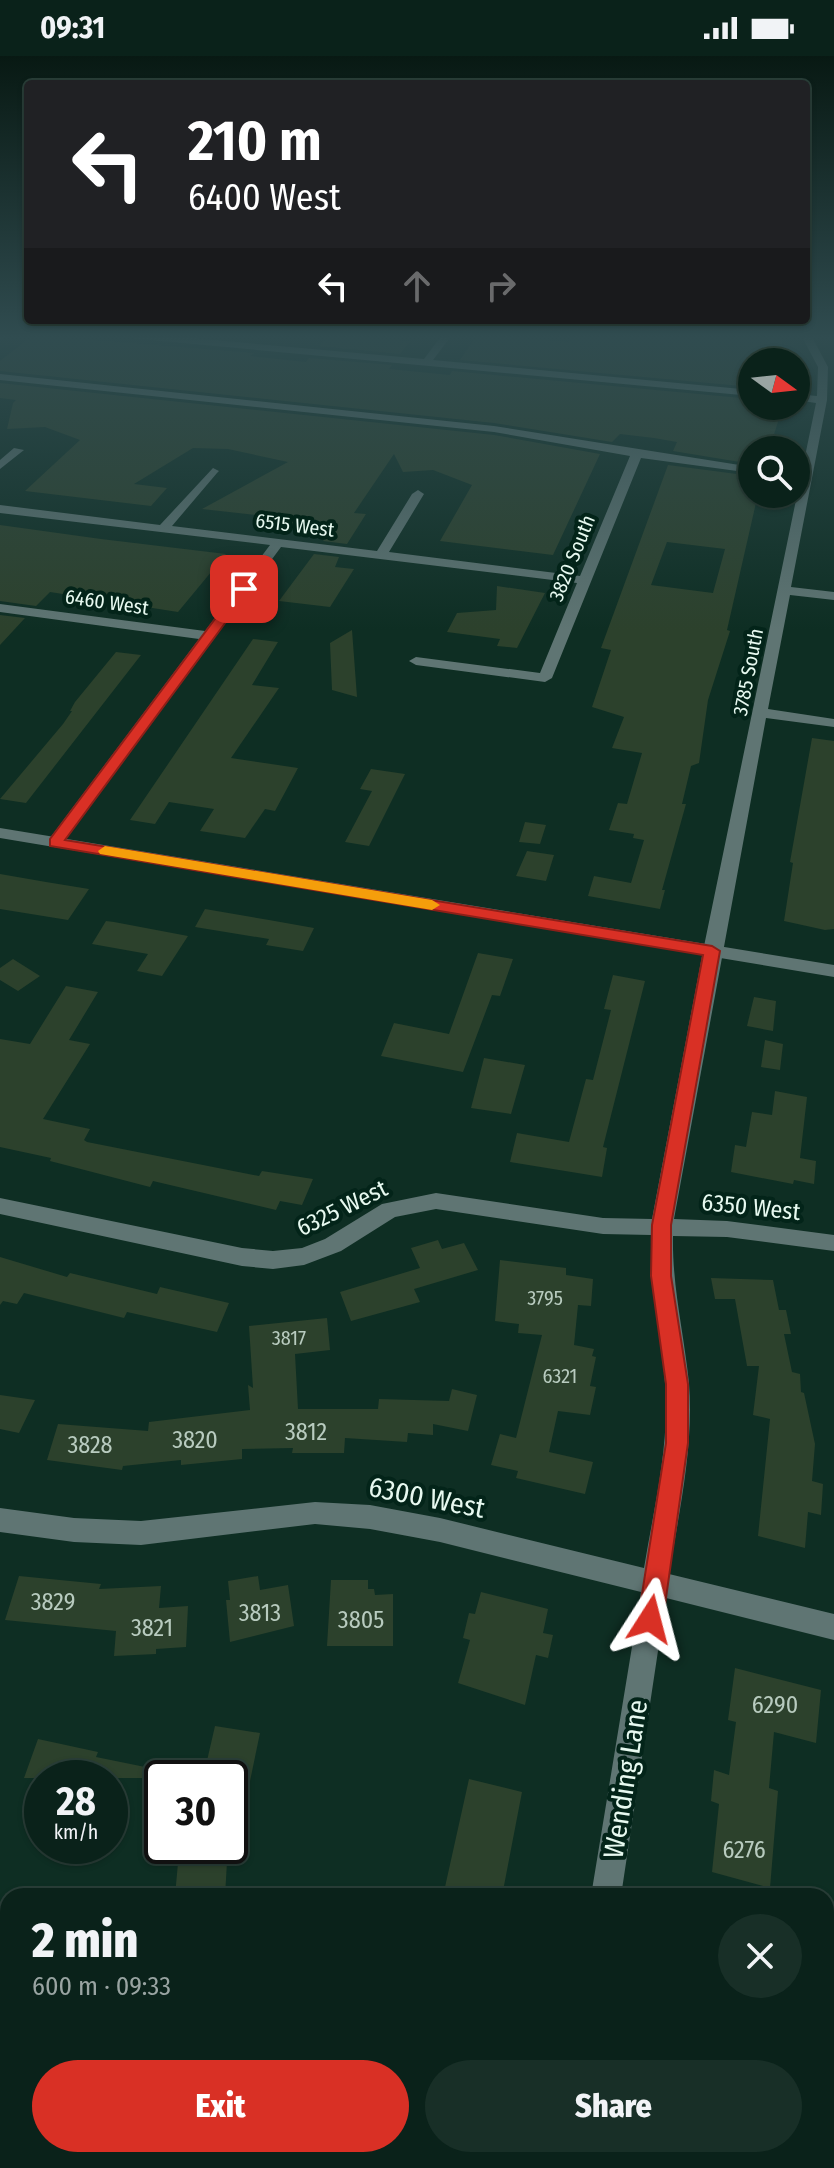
<!DOCTYPE html>
<meta charset="utf-8">
<style>
body{margin:0;font-family:"Fira Sans Condensed",sans-serif;background:#182f27;color:#f1f3f6;height:100vh;display:flex;flex-direction:column;font-size:30px;white-space:nowrap}
*{box-sizing:border-box;margin:0}
p{font-size:26px;color:#99a4a2}
.icon{flex:none;width:44px;height:44px;fill:none;stroke:currentColor;stroke-width:2;stroke-linecap:round;stroke-linejoin:round}
.map{position:relative;flex:1;overflow:hidden}
.sheet{position:absolute;left:0px;top:1832px;width:834px;height:280px;display:flex;flex-direction:column;background:#0a221a;border-radius:24px 24px 0 0;box-shadow:0 2px 6px #0004,0 0 0 2px #2a3f39}
.sheet>*{flex:none}
.top-card{position:absolute;left:24px;top:24px;width:786px;height:244px;border-radius:8px;box-shadow:0 2px 6px #0004,0 0 0 2px #2a3f39;background:#202124;color:#fff;overflow:hidden}
.needle{width:52px;rotate:105deg}
.controls{position:absolute;left:738px;top:292px;display:grid;gap:16px}
.controls a{display:grid;place-items:center;width:72px;height:72px;border-radius:50%;background:#0a221a;box-shadow:0 2px 6px #0004,0 0 0 2px #2a3f39;font-size:40px}
.speed{position:absolute;left:24px;top:1704px;display:flex;gap:16px;font-size:40px;font-weight:700;text-align:center}
.speed>*{display:grid;place-content:center;width:104px;height:104px;border-radius:50%;background:#0a221a;box-shadow:0 2px 6px #0004,0 0 0 2px #2a3f39;line-height:1}
.speed small{font-size:20px;font-weight:400}
.speed .limit{border:4px solid #111;border-radius:12px;background:#fff;color:#111}
.pin{position:absolute;display:grid;place-items:center;width:68px;height:68px;color:#fff;margin:-34px;border-radius:16px;box-shadow:0 4px 12px #0006}
.me{position:absolute;width:88px;margin:-44px;rotate:9deg;stroke-linejoin:round;filter:drop-shadow(0 0 6px #0008)}
.turn{display:flex;align-items:center;gap:28px;height:168px;padding:0 32px;font-size:36px}
.turn .icon{width:104px;height:104px;stroke-width:2.5}
.turn b{display:block;font-size:56px;line-height:68px}
.lanes{display:flex;align-items:center;height:76px;padding:0 32px;background:#0003;justify-content:center;gap:40px;direction:ltr}
.lanes .off{opacity:.35}
.round{display:grid;place-items:center;flex:none;width:84px;height:84px;border-radius:42px;background:#182f27}
.headline{display:flex;align-items:center;justify-content:space-between;height:136px;padding:0 32px}
h1{font-size:48px;font-weight:800;line-height:60px}
.cta{display:flex;gap:16px;margin-top:auto;padding:16px 32px}
.cta a{flex:1;height:92px;border-radius:48px;background:#d93025;color:#fff;font-size:32px;font-weight:800;line-height:92px;text-align:center}
.cta a+a{background:#182f27;color:#f1f3f6}
.status{display:flex;justify-content:space-between;align-items:center;height:56px;padding:0 40px;background:#0a221a;direction:ltr}
.status svg{height:22px;fill:currentColor}
.map>svg:first-child{display:block}
</style>
<div class="status"><b>09:31</b><svg viewBox="0 0 49 12"><path d="M0 12V9h3v3zM5 12V6h3v6zM10 12V3h3v9zM15 12V0h3v12zM26 1h20v11H26zM47 4h2v5h-2z"/></svg></div>
<div class="map">
<svg width="834" height="2112" viewBox="0 0 834 2112">
<rect width="100%" height="100%" fill="#0e2e23"/>
<path fill="#2c412c" fill-rule="evenodd" d="M33,279L254,297L250,300L306,306L309,302L392,309L389,313L450,319L452,315L752,343V350H783L769,394H752V408L673,395L677,386L654,382L620,378L612,386L494,367L0,315V305Z
M329,279H343L410,285L400,298L319,290Z
M477,279H526L523,282L568,286L572,279H780L786,306H752V331L460,304Z
M0,327L494,379L600,398L553,499L440,485L472,429L433,414L403,416L394,398L354,457L366,458L347,488L323,485L332,474L254,464L257,459L202,453L288,406L228,393L193,392L134,428L167,432L151,450L25,435L80,384L45,371L7,373L13,347L16,344L0,342Z
M668,409L752,420V438H758L727,574L730,575L708,644L699,707L691,710L682,748H686L662,834H665L660,853L588,840L594,820L631,827L644,784L633,782L634,778L609,774L618,747L627,748L642,697L612,692L624,661L592,651L611,594L601,592ZM667,486L725,493L713,537L651,529Z
M0,469L101,483L226,498L178,556L50,536L36,550L0,545Z
M314,498L339,501L335,511L354,513L330,551L279,545Z
M497,530L545,537L517,592L497,590L500,583L447,576L457,557L496,554Z
M0,559L25,562L0,589Z
M352,574L357,641L332,634L330,587Z
M253,583L278,586L252,629L279,632L231,702L298,712L275,755L265,753L245,782L200,775L214,753L169,746L155,768L130,764Z
M116,596L141,599L26,747L0,743L63,668L72,655H70L75,646Z
M812,682L834,685V873L825,874L784,865L793,807L790,806Z
M371,713L405,718L369,790L345,786L372,735L360,733Z
M525,766L546,769L540,788L519,786Z
M527,795L554,799L546,825L516,820Z
M0,818L46,826L89,833L68,864L0,853Z
M205,853L269,864L314,872L303,895L266,889L269,883L195,871Z
M106,865L114,866L188,880L162,920L137,915L148,898L92,888Z
M478,897L513,903L500,940L492,939L463,1016L381,1000L394,967L449,978Z
M13,903L40,920L18,935L0,924V912Z
M613,919L645,925L603,1091L607,1092L602,1121L510,1106L517,1077L569,1086L586,1023L593,1024L611,954L604,953Z
M66,930L98,936L69,984L90,988L43,1063L90,1073L84,1084L87,1086L259,1120L262,1115L313,1123L302,1149L280,1145L276,1154L153,1125L150,1131L50,1105L51,1102L0,1091V983L30,988Z
M754,941L776,945L773,975L747,970Z
M765,984L783,988L780,1014L761,1011Z
M484,1002L525,1009L511,1058L471,1052Z
M775,1035L807,1041L800,1102L816,1105L814,1128L794,1124L793,1128L731,1116L735,1089L746,1091L752,1056L772,1059Z
M438,1184L442,1193L464,1187L478,1214L414,1233L420,1246L351,1265L340,1236L420,1212L411,1192Z
M0,1201L67,1221L70,1217L157,1238L160,1231L229,1247L217,1276L127,1256L124,1262L24,1237L17,1248L3,1245L0,1249Z
M500,1204L566,1212V1219L593,1223L591,1250L578,1249L574,1289L594,1293L592,1300L596,1301L590,1330L596,1331L590,1359L558,1355L549,1396L593,1406L585,1438L516,1422L518,1415L491,1409L500,1378L516,1382L542,1279L518,1277L519,1268L495,1265Z
M711,1222L773,1224L779,1254H786L791,1278H784L792,1316L800,1318L801,1336L804,1337L815,1388L812,1425L823,1428L821,1459L808,1456L805,1492L758,1480L770,1363L753,1359L759,1310H747L735,1243H715Z
M327,1262L330,1294L295,1298L298,1353H378L379,1343L449,1345L452,1333L477,1339L468,1375L433,1368V1379L408,1377L407,1386L345,1382L344,1397H292L293,1392L242,1393V1403L181,1409V1404L123,1410L122,1414L47,1404L58,1368L148,1375L149,1366L250,1354L248,1329L253,1332L249,1270Z
M0,1339L35,1344L19,1377L0,1373Z
M19,1520L101,1528L99,1533L161,1530L159,1552L188,1550L186,1591L156,1593V1598L114,1600L116,1575L5,1564Z
M258,1520L260,1534L288,1529L294,1570L230,1586L226,1544H230L228,1525Z
M331,1524H368V1533H374L375,1539L393,1538V1590H327Z
M481,1536L548,1553L543,1577L553,1579L548,1602L536,1599L525,1649L458,1627L470,1584L463,1582L469,1557L475,1558Z
M735,1612L821,1634L816,1687L774,1676L769,1732L778,1735L770,1832L712,1816L719,1748L711,1745L714,1714L729,1719L736,1666L728,1664Z
M215,1670L260,1677L239,1778L230,1777V1722H203Z
M38,1683L98,1696L96,1701L155,1713L154,1722H24Z
M469,1723L522,1736L502,1840H443Z
M227,1806L225,1840H175L178,1807Z"/>
<g fill="none" stroke-linecap="round" stroke-linejoin="round">
<path fill="#5f7573" fill-rule="evenodd" d="M0,279H8L0,284Z
M124,279H158L424,303L442,279H452L433,304L752,334V340L129,282Z
M801,279H811L828,311L827,344L791,531L834,536V544L790,539L768,653L834,663V671L766,662L674,1163L727,1165L834,1179V1195L727,1181L673,1180C672,1231 684,1277 689,1327C694,1391 679,1456 669,1518L834,1558V1584L666,1542L621,1840H591L641,1536L440,1486L370,1473L315,1468L141,1489L74,1486L0,1476V1452L74,1462L141,1465L315,1446L370,1449L440,1462L644,1512C654,1451 670,1389 665,1327C661,1277 650,1230 651,1179L603,1178L436,1153L395,1161L341,1195L304,1209L273,1213L242,1210L0,1158V1142L242,1192L273,1195L302,1192L325,1183L382,1148L436,1137L603,1162L652,1163L703,895L816,347L796,344V338L817,340L818,311Z
M0,318L494,370L752,411V417L641,402L552,622L545,626L416,609L409,605L416,601L540,617L577,527L281,491L61,789L55,791L47,786L199,583L0,556V548L205,575L270,489L0,457V449L160,469L213,412L219,415L217,417L172,470L377,495L412,438L418,434L424,438L389,496L580,520L630,400L494,376L0,324Z
M14,392L24,394L0,413V404Z
M0,1896L8,1900V1979L0,1982Z
M523,2104H558L555,2112H520Z"/>
<path fill="#5f7573" fill-rule="evenodd" d="M0,772L834,909V921L0,782Z"/>
</g>
<linearGradient id="sky" x2="0" y2="1"><stop stop-color="#081913"/><stop offset="0.49" stop-color="#304c50"/><stop offset="1" stop-color="#304c50" stop-opacity="0"/></linearGradient>
<rect width="834" height="574" fill="url(#sky)"/>
<path fill="#d93025" stroke="#8d1f18" stroke-width="2" d="M244,530L250,533L248,536L65,784L712,890L720,895L671,1169V1220L688,1328V1387L663,1563L659,1571L650,1574L642,1571L638,1563L666,1387V1328L651,1220L652,1169L703,899L50,790V783L239,531Z"/>
<path fill="#f59e0b" d="M105,790L432,844L440,849L432,854L100,798L98,795Z"/>
<g text-anchor="middle" stroke-width="8" stroke-linejoin="round" paint-order="stroke">
<g font-size="20" fill="#e7f9f0" stroke="#032419">
<text transform="translate(295 469) rotate(7)" y="7">6515 West</text>
<text transform="translate(572 502) rotate(-68)" y="7">3820 South</text>
<text transform="translate(107 546) rotate(8)" y="7">6460 West</text>
<text transform="translate(748 616) rotate(-79)" y="7">3785 South</text>
</g>
<g font-size="20" fill="#b8cbbf">
<text x="545" y="1249">3795</text>
<text x="289" y="1289">3817</text>
<text x="560" y="1327">6321</text>
</g>
<g font-size="24" fill="#e7f9f0" stroke="#032419">
<text transform="translate(751 1151) rotate(6)" y="8">6350 West</text>
<text transform="translate(342 1152) rotate(-26)" y="8">6325 West</text>
</g>
<g font-size="24" fill="#b8cbbf">
<text x="306" y="1384">3812</text>
<text x="195" y="1392">3820</text>
<text x="90" y="1397">3828</text>
<text x="53" y="1554">3829</text>
<text x="260" y="1565">3813</text>
<text x="361" y="1572">3805</text>
<text x="152" y="1580">3821</text>
<text x="775" y="1657">6290</text>
<text x="744" y="1802">6276</text>
</g>
<g font-size="28" fill="#e7f9f0" stroke="#032419">
<text transform="translate(427 1441) rotate(11)" y="10">6300 West</text>
<text transform="translate(625 1723) rotate(-81)" y="10">Wending Lane</text>
</g>
</g>
</svg>
<div class="controls">
<a><svg class="needle" viewBox="-14 -14 28 28"><path d="M0-13l5 13h-10z" fill="#e53935"/><path d="M0 13l5-13h-10z" fill="#99a4a2"/></svg></a>
<a><svg class="icon" aria-label="search" viewBox="0 0 24 24"><circle cx="10" cy="10" r="6"/><path d="M15 15l6 6"/></svg></a>
</div>
<div class="speed"><div>28<small>km/h</small></div><div class="limit">30</div></div>
<div class="pin" style="left:244px;top:533px;background:#d93025"><svg class="icon" aria-label="arrive" viewBox="0 0 24 24"><path d="M6 21V4h12l-3 4 3 4H6"/></svg></div>
<svg class="me" style="left:650px;top:1563px" viewBox="-20 -20 40 40"><path d="M0-17L14 15 0 8-14 15z" fill="#d93025" stroke="#fff" stroke-width="4"/></svg>
<div class="top-card">
<div class="turn"><svg class="icon" aria-label="left" viewBox="0 0 24 24"><path d="M17 20v-9H6M10 6l-5 5 5 5"/></svg><div><b>210 m</b>6400 West</div></div>
<div class="lanes"><svg class="icon" aria-label="left" viewBox="0 0 24 24"><path d="M17 20v-9H6M10 6l-5 5 5 5"/></svg><svg class="icon off" aria-label="ahead" viewBox="0 0 24 24"><path d="M12 20V5M6 11l6-6 6 6"/></svg><svg class="icon off" aria-label="right" viewBox="0 0 24 24"><path d="M7 20v-9h11M14 6l5 5-5 5"/></svg></div>
</div>
<section class="sheet">
<div class="headline"><div><h1>2 min</h1><p>600 m · 09:33</p></div><a class="round"><svg class="icon" aria-label="close" viewBox="0 0 24 24"><path d="M6 6l12 12M18 6L6 18"/></svg></a></div>
<div class="cta"><a>Exit</a><a>Share</a></div>
</section>
</div>
